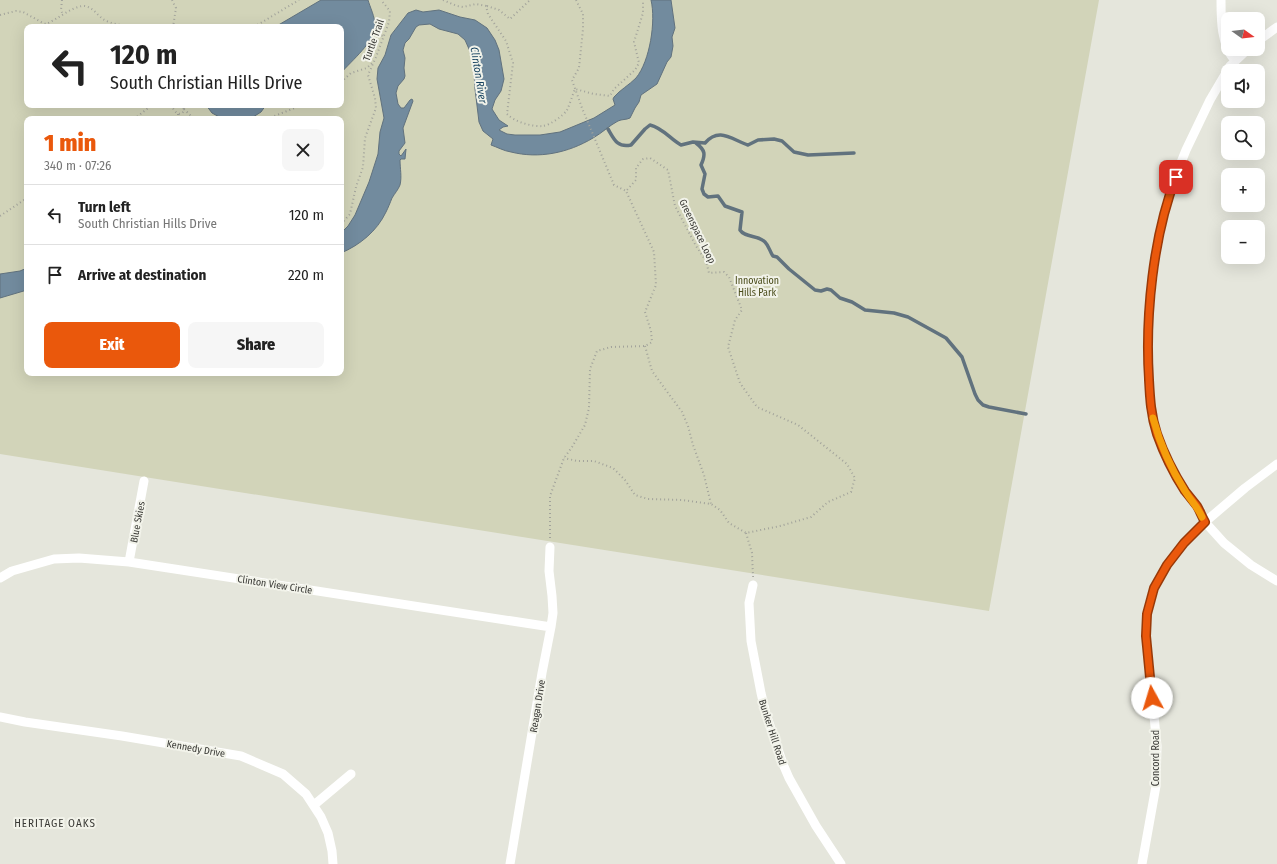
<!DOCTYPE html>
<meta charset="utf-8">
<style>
body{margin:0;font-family:"Fira Sans Condensed",sans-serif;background:#f6f6f6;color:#222;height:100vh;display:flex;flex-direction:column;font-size:15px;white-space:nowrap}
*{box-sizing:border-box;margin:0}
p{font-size:13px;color:#767676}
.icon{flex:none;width:22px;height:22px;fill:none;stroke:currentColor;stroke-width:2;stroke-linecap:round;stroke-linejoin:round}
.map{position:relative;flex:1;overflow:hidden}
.drawer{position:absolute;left:24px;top:116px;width:320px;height:260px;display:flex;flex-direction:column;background:#fff;border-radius:8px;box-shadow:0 4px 16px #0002}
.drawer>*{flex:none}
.banner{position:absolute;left:24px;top:24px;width:320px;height:84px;border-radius:8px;box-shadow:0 4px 16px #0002;background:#fff;color:#222;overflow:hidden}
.needle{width:26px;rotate:104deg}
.fabs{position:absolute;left:1221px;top:12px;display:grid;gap:8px}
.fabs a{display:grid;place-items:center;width:44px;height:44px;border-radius:8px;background:#fff;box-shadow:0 4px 16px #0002;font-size:20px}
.pin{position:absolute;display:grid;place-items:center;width:34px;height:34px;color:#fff;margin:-17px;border-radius:8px;box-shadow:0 2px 6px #0006}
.me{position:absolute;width:44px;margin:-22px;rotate:354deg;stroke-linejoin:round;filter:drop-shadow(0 0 3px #0008)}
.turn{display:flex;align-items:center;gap:14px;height:84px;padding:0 20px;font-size:18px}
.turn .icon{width:52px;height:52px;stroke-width:2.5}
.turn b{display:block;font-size:28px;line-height:34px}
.round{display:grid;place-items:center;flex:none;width:42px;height:42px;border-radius:8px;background:#f6f6f6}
.overview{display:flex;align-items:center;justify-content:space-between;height:68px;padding:0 20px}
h1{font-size:24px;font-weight:800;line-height:30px;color:#ea580c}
.action{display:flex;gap:8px;margin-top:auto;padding:8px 20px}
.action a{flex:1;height:46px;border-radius:8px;background:#ea580c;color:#fff;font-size:16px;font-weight:800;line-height:46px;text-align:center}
.action a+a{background:#f6f6f6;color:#222}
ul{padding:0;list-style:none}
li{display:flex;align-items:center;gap:12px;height:60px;padding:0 20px;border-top:1px solid #e0e0e0}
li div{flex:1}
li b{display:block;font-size:15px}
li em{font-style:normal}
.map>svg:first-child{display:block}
</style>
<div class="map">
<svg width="1277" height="864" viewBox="0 0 1277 864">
<rect width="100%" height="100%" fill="#e5e6dc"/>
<path fill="#d2d4b9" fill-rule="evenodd" d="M0,0H1099L989,611L0,454ZM27,27H341V105H27ZM27,119H341V373H27Z"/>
<path fill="#728b9e" stroke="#61727e" d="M321,0H368C370,7 375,17 375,25C376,41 351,61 341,73V27H275Z
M651,0H671L675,28L672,37L673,46L671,57L667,62L657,84L641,95L639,102L635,108L630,118C626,120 622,119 618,121C610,125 602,133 593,138C568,153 539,159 511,152C504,151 497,147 491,145L493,139L483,131L479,122L475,89L473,58L465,40L458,34L439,29L430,24L419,25L416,27L409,39L405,43L403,50L405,58L404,68L405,76L404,79L398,86L396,93L398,104L401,108H404L410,100L412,99L413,101L403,128L405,143L399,151V154L401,156L406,149L405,159H401L400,160C400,168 402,177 400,185C398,190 395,193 392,198C390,203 388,208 386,212C377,231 360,245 341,253V233L348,226L355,215L369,182L378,154L380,132L384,118L377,79L378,68L385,55L391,35L408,13L416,10L423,12L439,10L460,17L475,20L487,28L495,40L499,50L504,79L501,91L495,100L492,109L499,120L508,126L503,127L499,130L507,134L515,135H540L560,132L594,118L615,105L613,99L614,97C620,90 629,85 636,78C650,61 656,21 651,0Z
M206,105H266L261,112L250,119H223L212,113Z
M27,268V290L0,298V274L20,271Z"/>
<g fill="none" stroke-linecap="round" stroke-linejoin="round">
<path stroke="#61727e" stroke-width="3.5" d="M608,129C614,139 617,148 631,145L645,129L650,125C663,128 670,139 681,145L693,142L705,143C719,127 731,139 748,145L758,140L774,139L782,141L794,152L808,155L854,153
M696,143C705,150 706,154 701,165L705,174L702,189L704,194L708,197L718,196L725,206L742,212L740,230C745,238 758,235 765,242C769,246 770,252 773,256L777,257L789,269L815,290L821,291L827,289L831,290L840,298L852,302L865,310L894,313L908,317L946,338L962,357L975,394L978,400L983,405L989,407L1026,414"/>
<path stroke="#a2a39b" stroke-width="2" stroke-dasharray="1 3" stroke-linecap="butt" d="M62,0L61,10L63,15
M172,0L176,8L173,27
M443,0L457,6L463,7L476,4L486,6L488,14L506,41L513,63L507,114C515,122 532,127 543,126C550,125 563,116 567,110C570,104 572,96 575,89L594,94L610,96L614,89L635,70L639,63L634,42L643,13V0
M576,0L583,14V29L579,68L572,80L582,108L614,185L626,191
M487,6L499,10L510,19L530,0
M0,15L16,11L23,12L43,23L46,24C58,19 70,8 82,6C91,5 96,14 103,19C110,24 123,25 132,27
M254,27L299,0
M374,33L383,36
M341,82L351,73L367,68L372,63
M171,105C174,110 178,118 184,111L183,105
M184,109L194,119
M178,114V119
M134,119L152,105
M267,119L302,105
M0,216L27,198
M341,224L350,214L356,187L363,167L365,138L376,108L375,98L368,75L376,57L389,22L390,11L381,0
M645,346L652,371L682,412L688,426L693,445L704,475L711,504
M746,533L752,553L753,577
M550,538V496L564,458L572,447L585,425L589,408L590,369L597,351L611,347L645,346L652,342L651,331L645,312L656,285L654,252L626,191L636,180V168L643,159L650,158L668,170L675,206L696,246L706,261L709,273L724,272L729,277L742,310L735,320L728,347L740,383L757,407L798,425L847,464L855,478L851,492L828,502L811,517L780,526L746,533L729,523L720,510L711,504L682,500L648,499L635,495L625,480L613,468L594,461H577L564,458"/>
<path stroke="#fff" stroke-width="9" d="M1221,0C1221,21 1221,44 1235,61
M1258,41L1277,27
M1248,49L1230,66L1210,100L1186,150L1170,190L1161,227L1154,267L1149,310L1148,340V378L1151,410L1157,434L1170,465L1186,493L1197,506L1205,522L1224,543L1251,565L1277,581
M129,562L144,481
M0,578L12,571L54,559L79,558L129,562L551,627
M753,585L749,603L751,641L761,693L766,714L783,764L789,778L816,826L841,864
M0,717L25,722L122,736L241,756L283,774L306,794L321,817L328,833L332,851L333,864
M314,805L351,774
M510,864L542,673L551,627L553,613L552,596L549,571L550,547
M1142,864L1156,786L1157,746L1146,636L1147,614L1154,588L1167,565L1184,543L1205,522L1245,488L1277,464"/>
</g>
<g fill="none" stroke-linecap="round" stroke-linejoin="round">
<g stroke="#983908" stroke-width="10">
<path id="route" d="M1152,698L1146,636L1147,614L1154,588L1167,565L1184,543L1205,522C1202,517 1200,511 1197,506C1193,501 1189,496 1185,491C1174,474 1164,454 1157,434C1151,416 1150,399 1149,380C1145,317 1153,236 1176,177"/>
</g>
<use href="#route" stroke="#ea580c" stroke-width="7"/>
<path stroke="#f59e0b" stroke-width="7" d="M1153,418C1160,444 1171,469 1185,491C1191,501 1197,506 1202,517"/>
</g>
<g text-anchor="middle" stroke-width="4" stroke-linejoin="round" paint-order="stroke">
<g font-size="10" fill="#393935" stroke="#f2f3ea">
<text transform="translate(373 40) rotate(-70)" y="4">Turtle Trail</text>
<text transform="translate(698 231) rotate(64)" y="4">Greenspace Loop</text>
<text transform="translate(137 522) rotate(-79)" y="4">Blue Skies</text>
<text transform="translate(275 584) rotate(9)" y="4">Clinton View Circle</text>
<text transform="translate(537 706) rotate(-81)" y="4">Reagan Drive</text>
<text transform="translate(773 732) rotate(72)" y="4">Bunker Hill Road</text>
<text transform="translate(196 748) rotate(10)" y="4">Kennedy Drive</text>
<text transform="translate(1155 758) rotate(-90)" y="4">Concord Road</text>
</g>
<g font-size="10" fill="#4a4c1a" stroke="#f2f3ea">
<text x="757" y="284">Innovation<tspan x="757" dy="12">Hills Park</tspan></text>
</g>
<g font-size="11" font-style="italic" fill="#123f5d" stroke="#f2f3ea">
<text transform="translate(479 75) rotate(81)" y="4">Clinton River</text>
</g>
<g font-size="11" letter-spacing="1" fill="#393935" stroke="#f2f3ea">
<text x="55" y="827">HERITAGE OAKS</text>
</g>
</g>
</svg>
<div class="fabs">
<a><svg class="needle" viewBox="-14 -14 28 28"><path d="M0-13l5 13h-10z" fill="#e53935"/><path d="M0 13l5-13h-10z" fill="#767676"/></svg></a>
<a><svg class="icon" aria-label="sound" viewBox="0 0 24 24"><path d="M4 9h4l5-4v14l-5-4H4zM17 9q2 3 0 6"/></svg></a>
<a><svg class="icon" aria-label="search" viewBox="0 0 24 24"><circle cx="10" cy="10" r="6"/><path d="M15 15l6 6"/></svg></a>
<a>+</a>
<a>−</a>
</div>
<div class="pin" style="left:1176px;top:177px;background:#d93025"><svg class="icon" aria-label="arrive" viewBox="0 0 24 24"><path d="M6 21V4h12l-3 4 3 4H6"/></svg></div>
<svg class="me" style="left:1152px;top:698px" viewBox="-20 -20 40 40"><circle r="19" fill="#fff"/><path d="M0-13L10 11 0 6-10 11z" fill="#ea580c"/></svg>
<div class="banner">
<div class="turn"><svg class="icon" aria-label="left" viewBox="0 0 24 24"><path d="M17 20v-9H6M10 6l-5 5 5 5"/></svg><div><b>120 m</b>South Christian Hills Drive</div></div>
</div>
<section class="drawer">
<div class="overview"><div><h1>1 min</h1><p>340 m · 07:26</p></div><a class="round"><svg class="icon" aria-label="close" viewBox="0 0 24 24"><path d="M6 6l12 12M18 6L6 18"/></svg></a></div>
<ul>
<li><svg class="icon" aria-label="left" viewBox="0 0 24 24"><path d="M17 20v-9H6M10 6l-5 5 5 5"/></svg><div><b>Turn left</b><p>South Christian Hills Drive</p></div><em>120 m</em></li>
<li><svg class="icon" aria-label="arrive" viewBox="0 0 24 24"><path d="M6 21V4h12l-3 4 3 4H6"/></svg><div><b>Arrive at destination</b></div><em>220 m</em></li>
</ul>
<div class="action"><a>Exit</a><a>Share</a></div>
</section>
</div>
